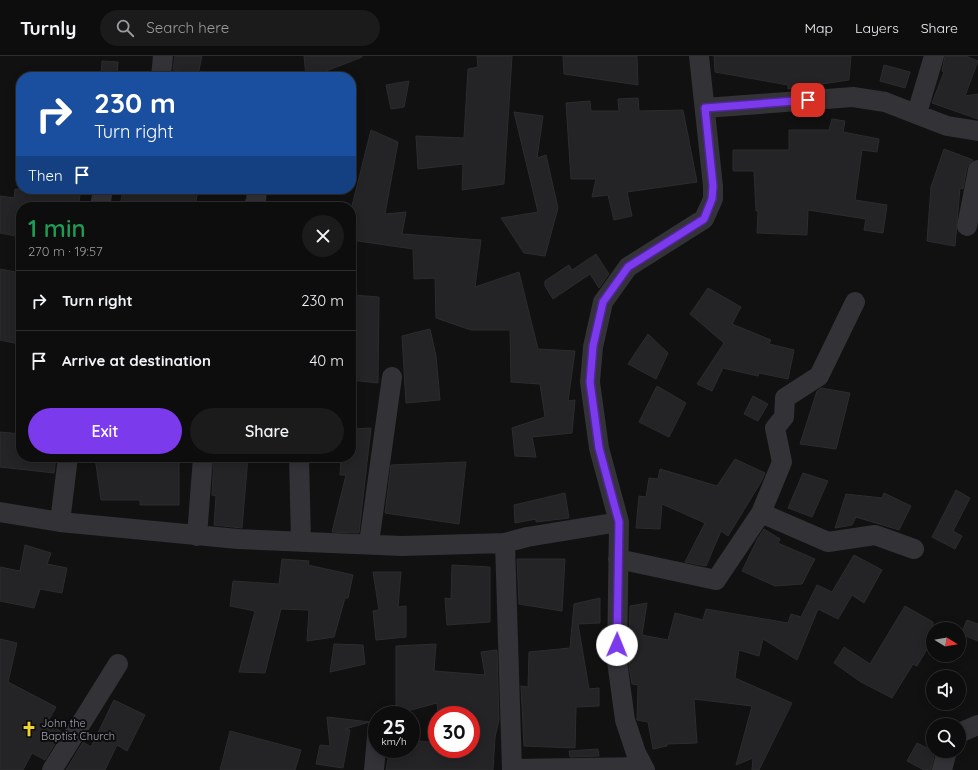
<!DOCTYPE html>
<meta charset="utf-8">
<style>
body{margin:0;font-family:Quicksand,sans-serif;background:#1b1b1c;color:#f1f3f6;height:100vh;display:flex;flex-direction:column;font-size:15px;white-space:nowrap}
*{box-sizing:border-box;margin:0}
p{font-size:13px;color:#9a9c9e}
.icon{flex:none;width:22px;height:22px;fill:none;stroke:currentColor;stroke-width:2;stroke-linecap:round;stroke-linejoin:round}
.map{position:relative;flex:1;overflow:hidden}
.details{position:absolute;left:16px;top:146px;width:340px;height:260px;display:flex;flex-direction:column;background:#0d0d0e;border-radius:16px;box-shadow:0 2px 10px #0003,0 0 0 1px #2d2d2e}
.details>*{flex:none}
.guide{position:absolute;left:16px;top:16px;width:340px;height:122px;border-radius:16px;box-shadow:0 2px 10px #0003,0 0 0 1px #2d2d2e;background:#1a4fa0;color:#fff;overflow:hidden}
.needle{width:26px;rotate:101deg}
.buttons{position:absolute;left:926px;top:566px;display:grid;gap:8px}
.buttons a{display:grid;place-items:center;width:40px;height:40px;border-radius:50%;background:#0d0d0e;box-shadow:0 2px 10px #0003,0 0 0 1px #2d2d2e;font-size:20px}
.speed{position:absolute;left:368px;top:650px;display:flex;gap:8px;font-size:20px;font-weight:700;text-align:center}
.speed>*{display:grid;place-content:center;width:52px;height:52px;border-radius:50%;background:#0d0d0e;box-shadow:0 2px 10px #0003,0 0 0 1px #2d2d2e;line-height:1}
.speed small{font-size:10px;font-weight:400}
.speed .limit{border:6px solid #d22;background:#fff;color:#111}
.pin{position:absolute;display:grid;place-items:center;width:34px;height:34px;color:#fff;margin:-17px;border-radius:8px;box-shadow:0 2px 6px #0006}
.me{position:absolute;width:44px;margin:-22px;rotate:1deg;stroke-linejoin:round;filter:drop-shadow(0 0 3px #0008)}
.turn{display:flex;align-items:center;gap:14px;height:84px;padding:0 12px;font-size:18px}
.turn .icon{width:52px;height:52px;stroke-width:2.5}
.turn b{display:block;font-size:28px;line-height:34px}
.then{display:flex;align-items:center;height:38px;padding:0 12px;background:#0003;gap:8px;font-size:15px}
.round{display:grid;place-items:center;flex:none;width:42px;height:42px;border-radius:21px;background:#1b1b1c}
.summary{display:flex;align-items:center;justify-content:space-between;height:68px;padding:0 12px}
h1{font-size:24px;font-weight:600;line-height:30px;color:#1e9e55}
.action{display:flex;gap:8px;margin-top:auto;padding:8px 12px}
.action a{flex:1;height:46px;border-radius:24px;background:#7c3aed;color:#fff;font-size:16px;font-weight:600;line-height:46px;text-align:center}
.action a+a{background:#1b1b1c;color:#f1f3f6}
ul{padding:0;list-style:none}
li{display:flex;align-items:center;gap:12px;height:60px;padding:0 12px;border-top:1px solid #2d2d2e}
li div{flex:1}
li b{display:block;font-size:15px}
li em{font-style:normal}
header{display:flex;align-items:center;gap:24px;box-sizing:border-box;height:56px;padding:0 20px;background:#0d0d0e;border-bottom:1px solid #2d2d2e}
header strong{font-size:19px}
nav{display:flex;gap:22px;margin-inline-start:auto;font-size:14px}
.search{width:280px;height:36px;background:#1b1b1c;display:flex;align-items:center;gap:10px;box-sizing:border-box;padding:0 14px;border-radius:22px;color:#9a9c9e;font-size:15px}
.map>svg:first-child{display:block}
</style>
<header>
<strong>Turnly</strong>
<div class="search"><svg class="icon" aria-label="search" viewBox="0 0 24 24"><circle cx="10" cy="10" r="6"/><path d="M15 15l6 6"/></svg>Search here</div>
<nav><a>Map</a><a>Layers</a><a>Share</a></nav>
</header>
<div class="map">
<svg width="978" height="714" viewBox="0 0 978 714">
<rect width="100%" height="100%" fill="#111112"/>
<path fill="#242426" stroke="#2c2b2e" d="M175,0H202L198,19L173,14Z
M304,0H362V1L311,21H306Z
M477,0H512L504,128L462,134L463,108L418,113L416,80L464,82L468,13L478,11Z
M563,0H637L638,29L564,18Z
M714,0H851L849,24L788,33V29L715,16Z
M945,0H966L978,5L965,40L978,38V63L932,47L944,16L942,15Z
M102,5L118,6L117,21L101,20Z
M884,9L910,16L905,32L880,25Z
M409,25L404,51L391,53L386,29Z
M638,42L639,55L683,54L697,126L627,136L632,160L614,164L608,139L592,141L596,123H571L566,47L590,45L591,55H619L618,43Z
M514,56L543,60L537,102L546,99L558,152L545,200L524,197L501,162L538,156Z
M832,63L845,65L843,76L879,83L877,96L862,94L855,144L887,149L883,177L864,174L866,163L808,154L807,179L757,177L758,155H756L754,115H733V94H789V74H829Z
M371,74L398,86L385,158L406,156L402,178L481,184L475,231L519,216L538,293L575,295L568,345L575,344L572,377L532,381L536,401L515,400L512,372L545,361L540,328L511,326L510,274H471L436,262L435,222L414,223L413,193L351,184V154Z
M944,93L973,104L967,111L963,133L960,132L955,190L927,185L931,131Z
M15,133H81L78,151H21V181L0,177V140L14,142Z
M123,133H198L195,151H120Z
M596,198L609,218L599,232L590,218L553,243L545,230V225L569,209L572,214Z
M0,213L21,217V277L19,288L0,284Z
M708,232L741,251L732,268L771,284L769,288L794,294L788,323L759,317L758,320L723,312L712,335L697,328L724,287L690,258Z
M353,239L379,241L378,327L351,324V281H354Z
M430,273L436,300L440,344L406,347L402,280Z
M648,278L668,297L656,323L628,308Z
M657,330L686,347L669,381L639,366Z
M821,332L850,337L836,393L800,388L817,335Z
M753,340L768,348L758,365L744,358Z
M371,372L359,477L332,476L346,419H340L341,401H351V373Z
M0,376L21,378V401H56L54,417L0,411Z
M95,401H179V449H140V444H101Z
M214,401H248L242,472L214,469L216,440L212,439Z
M735,403L765,417L761,426L728,480L721,475L706,510L685,506L705,467L662,448L660,473L636,472L639,440L646,441L649,422L658,423L660,413L717,430Z
M466,406L459,468L385,457L391,409Z
M803,417L828,425L812,461L788,452Z
M956,434L970,442L953,475L962,480L955,493L932,481Z
M565,437L569,462L536,466V463L515,467L514,449Z
M884,437L911,450L899,474L856,461L852,469L835,472L846,438L882,442Z
M764,473L780,483L778,487L815,503L802,528L775,530L742,515L757,484Z
M25,489L51,497L47,508L67,512L62,537L40,533L34,552L0,545V511L20,515Z
M854,499L882,514L864,547L852,539L838,563L818,553L797,604L763,583L759,600L739,594L735,622L792,647L759,714H752L753,702L736,709L752,650L694,643L697,687L667,688V690L653,693L648,666L637,664L638,629L632,628L629,611L632,582L629,583L630,550L647,547L642,579L668,584L675,557L703,564L706,553L788,567L791,558L801,561L817,529L832,536Z
M282,503L309,505L308,509L353,519L348,542H345L334,581L307,585L309,554L281,553L265,617L239,616L255,555L230,550L233,525L279,528Z
M517,503H565L562,555L519,548Z
M452,509L490,511V566L447,569L445,542L451,543Z
M373,516H401L398,551L406,550V581L376,584L373,555L379,554Z
M600,542V567L578,568L589,633L599,632V650L576,651L575,692L524,690L521,630L528,631L529,596L570,592L574,548Z
M905,550L933,566V583L917,610L913,608L892,642L861,626L834,607L844,591L870,608Z
M967,564L978,568V585L961,578Z
M0,583L17,587L8,626L56,651L47,667L62,676L45,704L32,697L23,714H0Z
M334,588L363,589L365,608L330,616Z
M436,588L434,615L485,619L481,596L497,594L499,664L495,681L493,714H386L390,693H411V684L437,687V693H471V659H438L437,647L396,658V590Z
M114,644L145,659L127,695L117,689L105,714H66L83,686L91,691Z
M327,661L370,666L345,673L350,674L343,712L316,708L320,689L330,690Z
M230,675L301,694L295,714H220Z
M917,687L935,696L931,714H924L907,705Z
M598,693L599,700L570,701L569,695Z"/>
<g fill="none" stroke-linecap="round" stroke-linejoin="round">
<path stroke="#323237" stroke-width="20" d="M161,21L163,0
M705,52L853,41L885,46L947,70L978,75
M917,57L934,0
M100,151L103,133
M253,151L256,145L257,133
M967,170L978,114
M68,401L60,466L238,483L402,490L505,487L527,481L619,466
M299,401L301,485
M0,456L60,466
M761,457L782,406L775,372L784,361L785,342L819,320L855,246
M197,480L203,401
M369,487L392,321
M505,487L512,714
M618,503L716,524L761,457L828,486L875,479L914,493
M959,677L978,669
M512,713L643,711
M52,714L118,608
M374,714L377,681
M645,714L636,697L625,664L617,605L619,466L599,392L590,326L593,291L603,246L628,211L704,163L713,143V130L699,0
M942,714L947,695"/>
</g>
<g fill="none" stroke-linecap="round" stroke-linejoin="round">
<g stroke="#51269a" stroke-width="10">
<path id="route" d="M617,589L619,466L599,392L590,326L593,290L603,246L628,211L704,163L712,143L713,130L705,52L808,44"/>
</g>
<use href="#route" stroke="#7c3aed" stroke-width="7"/>
</g>
<defs>
<g id="church-bare" transform="scale(1.2)"><path d="M-1.2-6h2.4v3.5h3.3v2.4h-3.3V6h-2.4V-.1h-3.3v-2.4h3.3Z" fill="#f0d32b" stroke="#0c0c0d" stroke-width="2.5" paint-order="stroke"/></g>
</defs>
<g fill-rule="evenodd">
<use href="#church-bare" x="29" y="673"/>
</g>
<g text-anchor="middle" stroke-width="4" stroke-linejoin="round" paint-order="stroke">
<g font-size="11" fill="#a2a4b3" stroke="#0c0c0d" text-anchor="start">
<text x="41" y="671">John the<tspan x="41" dy="13">Baptist Church</tspan></text>
</g>
</g>
</svg>
<div class="buttons">
<a><svg class="needle" viewBox="-14 -14 28 28"><path d="M0-13l5 13h-10z" fill="#e53935"/><path d="M0 13l5-13h-10z" fill="#9a9c9e"/></svg></a>
<a><svg class="icon" aria-label="sound" viewBox="0 0 24 24"><path d="M4 9h4l5-4v14l-5-4H4zM17 9q2 3 0 6"/></svg></a>
<a><svg class="icon" aria-label="search" viewBox="0 0 24 24"><circle cx="10" cy="10" r="6"/><path d="M15 15l6 6"/></svg></a>
</div>
<div class="speed"><div>25<small>km/h</small></div><div class="limit">30</div></div>
<div class="pin" style="left:808px;top:44px;background:#d93025"><svg class="icon" aria-label="arrive" viewBox="0 0 24 24"><path d="M6 21V4h12l-3 4 3 4H6"/></svg></div>
<svg class="me" style="left:617px;top:589px" viewBox="-20 -20 40 40"><circle r="19" fill="#fff"/><path d="M0-13L10 11 0 6-10 11z" fill="#7c3aed"/></svg>
<div class="guide">
<div class="turn"><svg class="icon" aria-label="right" viewBox="0 0 24 24"><path d="M7 20v-9h11M14 6l5 5-5 5"/></svg><div><b>230 m</b>Turn right</div></div>
<div class="then">Then<svg class="icon" aria-label="arrive" viewBox="0 0 24 24"><path d="M6 21V4h12l-3 4 3 4H6"/></svg></div>
</div>
<section class="details">
<div class="summary"><div><h1>1 min</h1><p>270 m · 19:57</p></div><a class="round"><svg class="icon" aria-label="close" viewBox="0 0 24 24"><path d="M6 6l12 12M18 6L6 18"/></svg></a></div>
<ul>
<li><svg class="icon" aria-label="right" viewBox="0 0 24 24"><path d="M7 20v-9h11M14 6l5 5-5 5"/></svg><div><b>Turn right</b></div><em>230 m</em></li>
<li><svg class="icon" aria-label="arrive" viewBox="0 0 24 24"><path d="M6 21V4h12l-3 4 3 4H6"/></svg><div><b>Arrive at destination</b></div><em>40 m</em></li>
</ul>
<div class="action"><a>Exit</a><a>Share</a></div>
</section>
</div>
